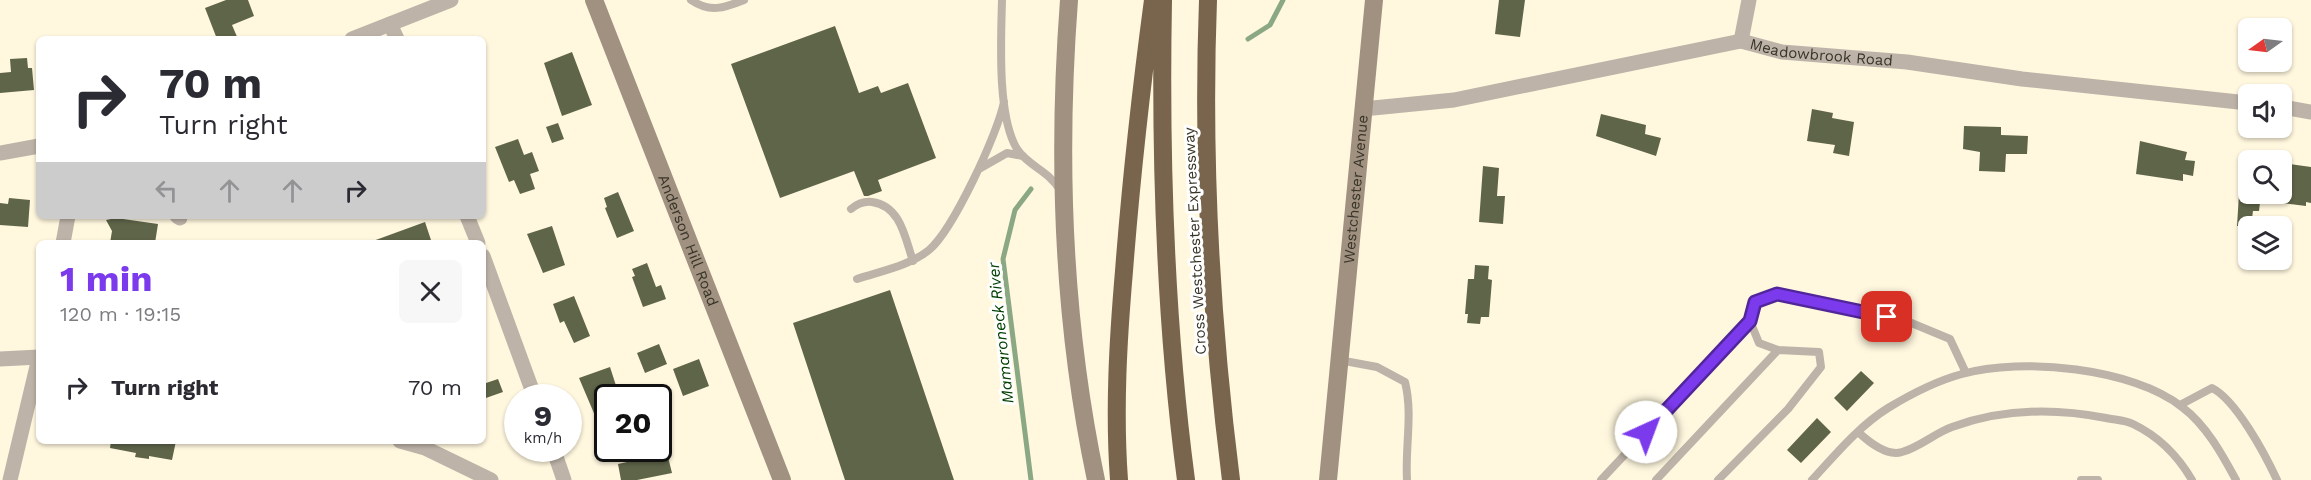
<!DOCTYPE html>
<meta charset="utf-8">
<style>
body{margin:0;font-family:"Work Sans",sans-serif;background:#f7f7f7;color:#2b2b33;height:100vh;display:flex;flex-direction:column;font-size:22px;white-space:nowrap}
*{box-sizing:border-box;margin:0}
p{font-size:20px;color:#7c7c81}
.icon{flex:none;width:33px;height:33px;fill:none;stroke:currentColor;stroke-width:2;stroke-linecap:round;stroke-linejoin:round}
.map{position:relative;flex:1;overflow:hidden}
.side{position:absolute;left:36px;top:240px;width:450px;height:204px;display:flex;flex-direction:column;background:#fff;border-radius:9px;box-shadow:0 2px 4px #0004}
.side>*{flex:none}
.hud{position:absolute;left:36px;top:36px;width:450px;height:183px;border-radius:9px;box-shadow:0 2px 4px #0004;background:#fff;color:#2b2b33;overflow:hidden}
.needle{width:39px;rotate:256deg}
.controls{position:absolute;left:2238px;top:18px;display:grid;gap:12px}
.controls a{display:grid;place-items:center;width:54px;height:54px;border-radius:9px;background:#fff;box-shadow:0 2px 4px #0004;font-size:30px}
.speed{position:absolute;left:504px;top:384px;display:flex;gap:12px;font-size:30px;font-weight:700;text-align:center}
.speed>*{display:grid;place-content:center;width:78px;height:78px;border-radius:50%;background:#fff;box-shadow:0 2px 4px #0004;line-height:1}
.speed small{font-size:15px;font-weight:400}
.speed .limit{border:3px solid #111;border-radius:9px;background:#fff;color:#111}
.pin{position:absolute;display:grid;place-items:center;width:51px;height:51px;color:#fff;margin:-26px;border-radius:12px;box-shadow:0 3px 9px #0006}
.me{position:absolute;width:66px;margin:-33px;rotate:43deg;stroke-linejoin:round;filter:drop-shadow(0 0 4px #0008)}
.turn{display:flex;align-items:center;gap:21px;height:126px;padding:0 24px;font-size:27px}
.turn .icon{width:78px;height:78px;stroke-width:2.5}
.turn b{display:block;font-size:42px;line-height:51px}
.lanes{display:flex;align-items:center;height:57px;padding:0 24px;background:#0003;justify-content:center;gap:30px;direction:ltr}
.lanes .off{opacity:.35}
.round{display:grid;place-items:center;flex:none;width:63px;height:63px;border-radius:9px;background:#f7f7f7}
.head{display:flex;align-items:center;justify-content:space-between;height:102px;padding:0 24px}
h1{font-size:36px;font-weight:700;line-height:45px;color:#7c3aed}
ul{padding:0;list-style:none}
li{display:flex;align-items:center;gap:18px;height:90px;padding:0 24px}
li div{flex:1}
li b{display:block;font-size:22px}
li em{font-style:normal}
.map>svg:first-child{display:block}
</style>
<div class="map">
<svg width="2311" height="480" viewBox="0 0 2311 480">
<rect width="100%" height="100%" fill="#fff7de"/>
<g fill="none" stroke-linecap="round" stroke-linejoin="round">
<path stroke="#8ba884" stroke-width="5" d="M1248,39L1270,25L1283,0
M1031,480L1003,259L1015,210L1031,189"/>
</g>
<path fill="#5f6549" d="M226,0H248L254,16L232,25L238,39H217L205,8Z
M1499,0H1525L1520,37L1495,34Z
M835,26L859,93L878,86L881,93L908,83L936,158L878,180L882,191L868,196H864L854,171L780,198L731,64Z
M572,52L592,105L562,116L544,63Z
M27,58L28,68H32L34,90L0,93V73L11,72L10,59Z
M1812,109L1833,113L1832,118L1854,122L1849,156L1833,153L1835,145L1807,141Z
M1601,114L1646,125L1645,134L1661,138L1656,156L1596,136Z
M558,123L564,139L552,143L546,127Z
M1964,126L2001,127V135L2028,136L2027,154H2006L2005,172L1979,171L1980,152L1963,149Z
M518,139L524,155L532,152L539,171L530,174L535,189L520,194L514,180L509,182L495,147Z
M2140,141L2187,152L2185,160L2195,161L2193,176L2183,174V181L2136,174Z
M2282,163L2311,167V203L2306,202V206L2282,203Z
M1483,166L1499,168L1497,196H1505L1503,224L1479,222Z
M618,192L634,231L617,238L605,208L607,207L604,198Z
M2239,194H2261L2259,211H2253L2251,226H2237Z
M9,198L30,200L28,227L0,225V203L8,204Z
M116,218L158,224L155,243H110L112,231L106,220Z
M425,222L432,243H373V241Z
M552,226L565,265L543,273L527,234Z
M647,263L656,287L661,285L666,299L643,307L632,277L635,276L632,269Z
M1475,265L1489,266L1488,279L1492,280L1489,317H1481L1480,324L1467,323L1468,314H1465L1468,279H1474Z
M890,290L928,403L954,480H845L793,323Z
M574,296L590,336L574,343L564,321L560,323L553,304Z
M659,344L667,364L645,373L637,353Z
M699,359L709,386L683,396L673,369Z
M610,367L620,398H608V414L596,418L579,378Z
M1861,371L1874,383L1847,411L1834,398Z
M498,379L503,392L483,399V384Z
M1817,418L1831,432L1801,463L1787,450Z
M111,441H176L172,460L149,456V459L135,457L136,453L110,448Z
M667,453L672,473L637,480H621L618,464Z"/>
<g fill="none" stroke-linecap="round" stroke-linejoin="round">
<path stroke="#bdb3a8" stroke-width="8" d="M691,0C710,13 724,8 744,0
M1002,0C1001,40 997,116 1017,149C1028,166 1048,170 1060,190
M979,169L1007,153L1023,156
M851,209C857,204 864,201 872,202C901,206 905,238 913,261
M857,279C881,271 909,266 929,250C953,230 998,133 1004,102
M1339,360L1377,367L1405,382C1413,414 1405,446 1407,480
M2180,405L2212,388C2236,400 2265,454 2277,480
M1858,432C1869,442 1887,457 1902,452C1920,447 1935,433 1952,427C2001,409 2055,408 2106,418C2115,420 2125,420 2133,424C2158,436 2178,456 2192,480
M1601,480L1750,321
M1656,480L1778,350
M1718,480L1788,409L1821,367L1819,352L1778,350L1759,343L1750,321L1755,301L1777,294L1909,322L1950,339L1966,373
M1812,480C1835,455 1859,426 1888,408C1911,394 1936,381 1962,374C2022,357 2133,368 2182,407C2206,425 2222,454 2236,480
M2081,480H2098"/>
<g stroke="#bdb3a8" stroke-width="15">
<path d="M390,24L397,39"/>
<path d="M352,39L451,0"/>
<path d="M1741,41L1749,0"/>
<path d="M2282,107L2311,112"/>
<path id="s1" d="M1363,109L1454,100L1741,41L1782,52L1907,62L2022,79L2248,103"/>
<path d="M0,153L39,146"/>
<path d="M177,216L180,218"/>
<path d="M467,216L478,243"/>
<path d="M63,243L68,216"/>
<path d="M483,256L535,398"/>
<path d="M0,359L39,357"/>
<path d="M400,441L425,448L491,480"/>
<path d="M553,448L564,480"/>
<path d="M10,480L39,358"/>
</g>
<g stroke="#a09181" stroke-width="18">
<path id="s2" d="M594,0L782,480"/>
<path d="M1069,0C1057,159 1063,324 1096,480"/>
<path id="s3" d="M1328,480L1374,0"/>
</g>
<path stroke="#79654e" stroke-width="18" d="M1163,0C1160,160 1165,321 1186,480
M1208,0C1202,159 1211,322 1231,480
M1119,480C1114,410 1118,341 1124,271C1131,180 1141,90 1153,0"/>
</g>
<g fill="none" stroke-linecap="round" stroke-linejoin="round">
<g stroke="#51269a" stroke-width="15">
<path id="route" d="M1646,432L1750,321L1755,302L1777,294L1887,317"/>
</g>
<use href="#route" stroke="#7c3aed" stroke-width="10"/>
</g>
<g text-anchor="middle" stroke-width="6" stroke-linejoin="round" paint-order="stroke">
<g font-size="15" fill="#383428" stroke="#fff">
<text dy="5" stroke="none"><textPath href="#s1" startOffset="466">Meadowbrook Road</textPath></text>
<text dy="5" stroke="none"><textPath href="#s3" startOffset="292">Westchester Avenue</textPath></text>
<text dy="5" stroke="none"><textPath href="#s2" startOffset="258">Anderson Hill Road</textPath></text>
<text transform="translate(1195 241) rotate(-93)" y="5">Cross Westchester Expressway</text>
</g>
<g font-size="16" font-style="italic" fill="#024000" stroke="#fff">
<text transform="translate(1000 333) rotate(-96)" y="6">Mamaroneck River</text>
</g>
</g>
</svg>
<div class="controls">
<a><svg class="needle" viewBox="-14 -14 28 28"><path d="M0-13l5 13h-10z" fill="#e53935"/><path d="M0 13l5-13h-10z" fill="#7c7c81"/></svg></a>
<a><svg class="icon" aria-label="sound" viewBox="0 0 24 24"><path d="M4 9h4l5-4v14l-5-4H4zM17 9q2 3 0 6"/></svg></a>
<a><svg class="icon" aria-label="search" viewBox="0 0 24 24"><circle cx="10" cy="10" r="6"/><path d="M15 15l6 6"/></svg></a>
<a><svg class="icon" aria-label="layers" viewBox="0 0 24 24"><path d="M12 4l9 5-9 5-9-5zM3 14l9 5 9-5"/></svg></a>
</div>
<div class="speed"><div>9<small>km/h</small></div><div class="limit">20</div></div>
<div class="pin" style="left:1887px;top:317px;background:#d93025"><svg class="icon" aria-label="arrive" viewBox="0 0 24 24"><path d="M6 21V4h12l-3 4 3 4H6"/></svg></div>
<svg class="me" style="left:1646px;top:432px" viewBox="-20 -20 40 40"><circle r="19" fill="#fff"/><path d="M0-13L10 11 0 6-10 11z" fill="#7c3aed"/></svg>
<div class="hud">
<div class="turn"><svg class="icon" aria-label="right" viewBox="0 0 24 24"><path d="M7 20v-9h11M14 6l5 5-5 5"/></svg><div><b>70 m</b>Turn right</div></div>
<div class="lanes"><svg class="icon off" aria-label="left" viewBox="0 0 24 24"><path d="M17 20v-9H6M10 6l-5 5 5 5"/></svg><svg class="icon off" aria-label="ahead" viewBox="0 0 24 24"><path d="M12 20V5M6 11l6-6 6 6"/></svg><svg class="icon off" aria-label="ahead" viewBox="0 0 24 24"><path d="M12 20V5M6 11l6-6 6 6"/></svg><svg class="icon" aria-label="right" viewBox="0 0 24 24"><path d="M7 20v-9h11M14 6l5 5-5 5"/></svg></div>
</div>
<section class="side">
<div class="head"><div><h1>1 min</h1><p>120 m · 19:15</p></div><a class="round"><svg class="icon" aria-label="close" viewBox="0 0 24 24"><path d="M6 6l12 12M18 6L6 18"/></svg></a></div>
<ul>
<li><svg class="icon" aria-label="right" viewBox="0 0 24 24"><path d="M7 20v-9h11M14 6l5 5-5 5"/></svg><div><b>Turn right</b></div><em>70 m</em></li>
</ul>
</section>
</div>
